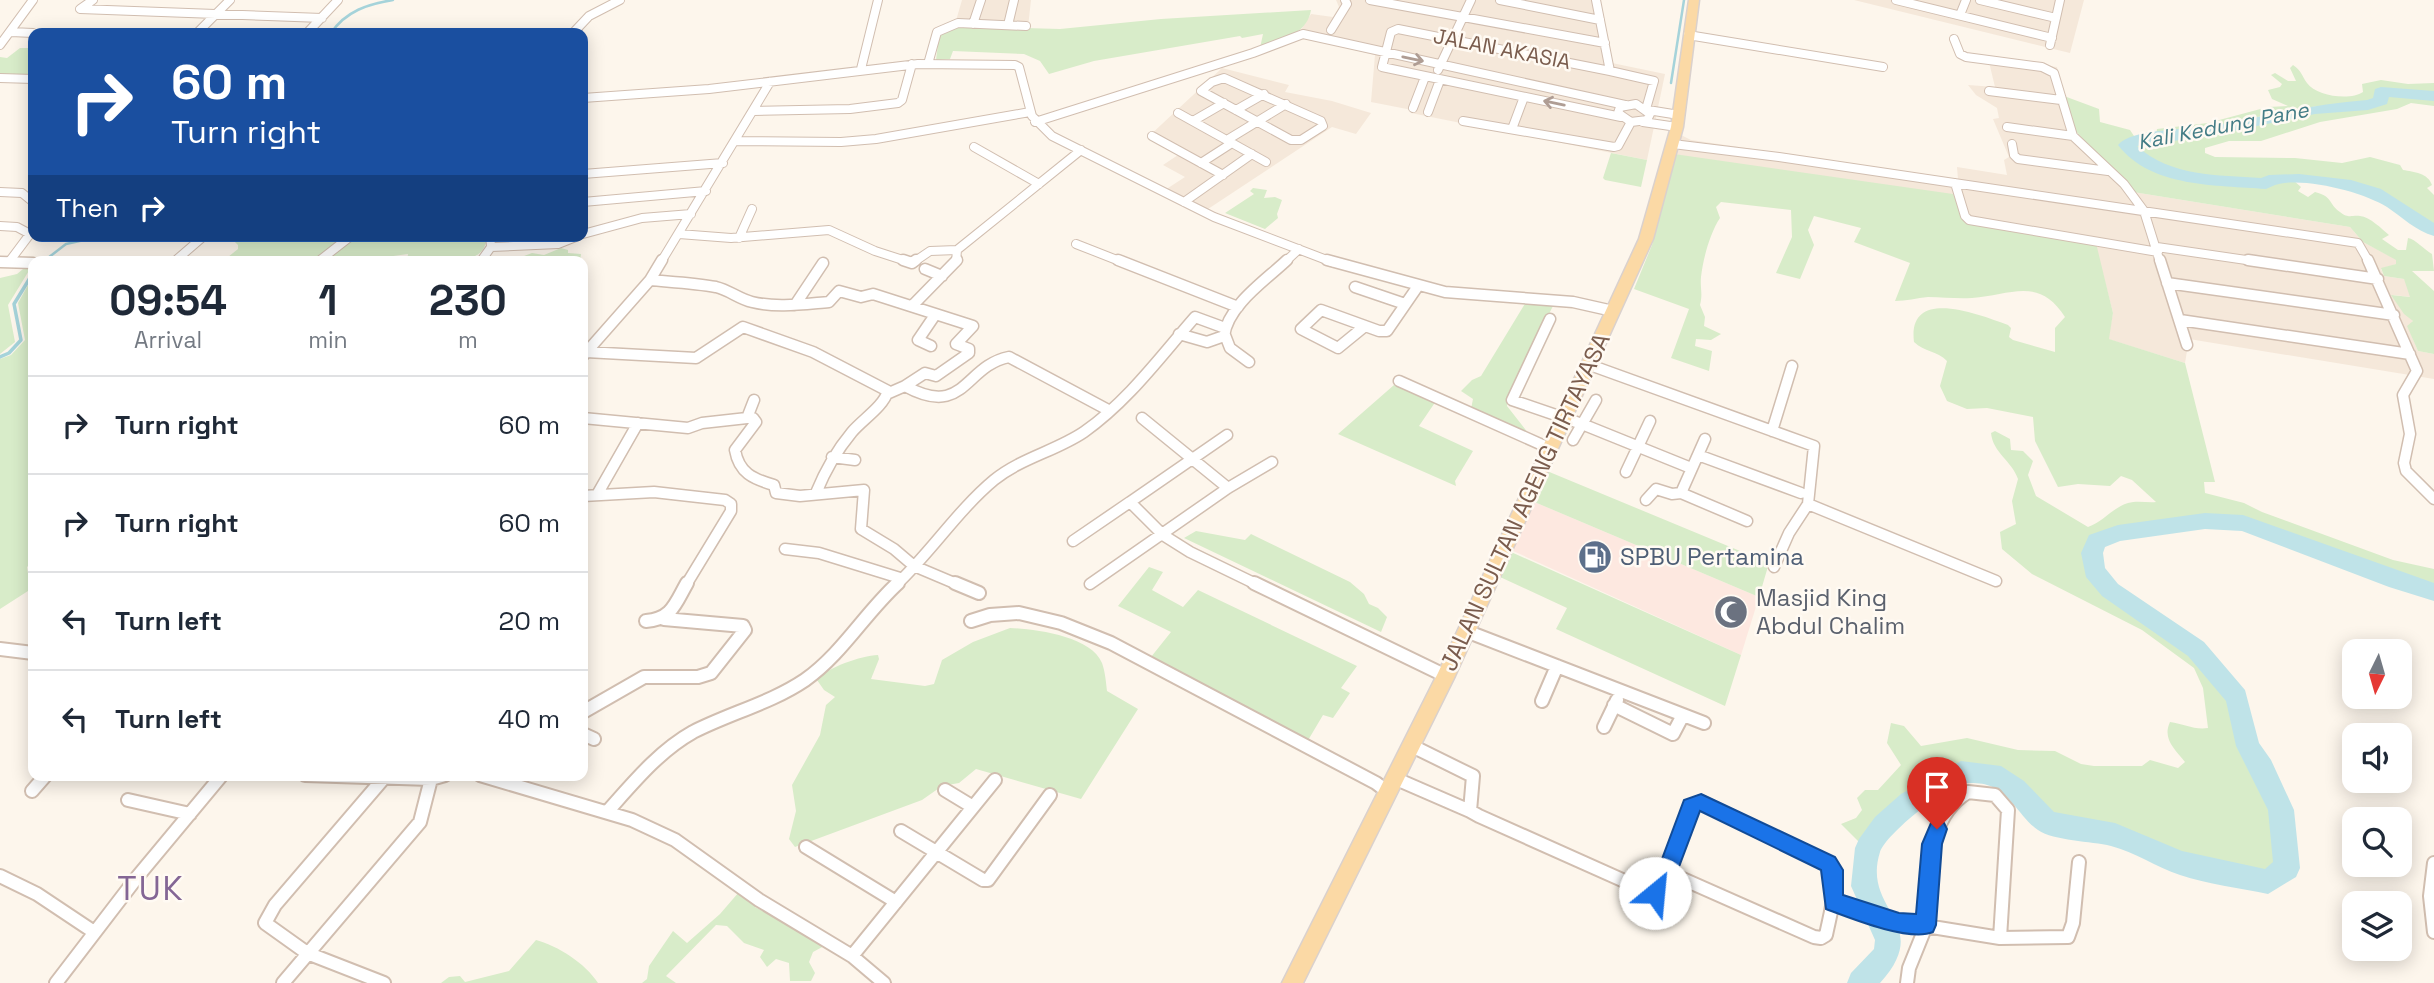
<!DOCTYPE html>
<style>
body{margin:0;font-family:"Space Grotesk",sans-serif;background:#f2f2f3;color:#1f2937;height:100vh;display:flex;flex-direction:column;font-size:26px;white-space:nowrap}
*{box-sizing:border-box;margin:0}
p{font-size:23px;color:#747a83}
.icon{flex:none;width:38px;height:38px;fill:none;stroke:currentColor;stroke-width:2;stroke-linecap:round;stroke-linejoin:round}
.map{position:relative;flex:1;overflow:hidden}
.panel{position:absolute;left:28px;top:256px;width:560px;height:525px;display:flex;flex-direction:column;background:#fff;border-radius:14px;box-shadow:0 4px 18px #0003}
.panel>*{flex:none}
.guide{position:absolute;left:28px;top:28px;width:560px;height:214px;border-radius:14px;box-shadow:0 4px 18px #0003;background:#1a4fa0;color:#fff;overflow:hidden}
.needle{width:46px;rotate:185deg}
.fabs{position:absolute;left:2342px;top:639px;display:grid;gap:14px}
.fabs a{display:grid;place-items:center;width:70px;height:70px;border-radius:14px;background:#fff;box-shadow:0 4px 18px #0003;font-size:35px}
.pin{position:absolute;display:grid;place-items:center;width:60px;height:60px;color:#fff;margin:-72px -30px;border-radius:50% 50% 50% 0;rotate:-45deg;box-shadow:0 0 7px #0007}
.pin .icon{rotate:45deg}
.me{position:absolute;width:77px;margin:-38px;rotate:28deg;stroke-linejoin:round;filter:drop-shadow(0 0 5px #0008)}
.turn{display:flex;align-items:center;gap:24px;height:147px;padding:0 28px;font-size:32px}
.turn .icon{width:91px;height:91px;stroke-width:2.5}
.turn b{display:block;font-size:49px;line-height:60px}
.then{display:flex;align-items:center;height:66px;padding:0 28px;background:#0003;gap:14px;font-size:26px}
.eta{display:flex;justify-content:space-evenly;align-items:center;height:119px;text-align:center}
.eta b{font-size:42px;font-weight:800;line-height:49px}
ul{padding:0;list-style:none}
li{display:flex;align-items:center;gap:21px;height:98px;padding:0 28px;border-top:2px solid #e0e1e3}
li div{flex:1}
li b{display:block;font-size:26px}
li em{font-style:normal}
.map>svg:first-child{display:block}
</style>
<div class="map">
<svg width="2434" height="983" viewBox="0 0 2434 983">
<rect width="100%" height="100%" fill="#fdf6ec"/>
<path fill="#f5e8da" d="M962,0H1031L1028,27L955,24Z
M1329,0H1600L1612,63L1665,74L1647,160L1411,113L1412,110L1371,102L1375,55L1297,36L1311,14L1333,17L1339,7L1336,0Z
M1854,0H2084L2070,53Z
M1988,58L2057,67L2071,126L2133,192L2350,227L2363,242L2397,260L2396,264L2381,269L2384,276L2404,279L2408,285L2411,297L2393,295L2413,321L2408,327L2418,351L2434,354V379L2189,339L2185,363L2108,339L2113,313L2095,243L1965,223L1674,154L1681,135L1691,140L1958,179L1957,167L2007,175L2004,160L2009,157L1993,119L1999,118L1997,108L1976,95L1968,85L1995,87Z
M1222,68L1289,85L1285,92L1332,101L1371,113L1356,134L1332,127L1208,209L1165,190L1185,177L1163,165L1178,155L1147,138Z"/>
<path fill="#fde8e0" d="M1532,501L1759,597L1741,655L1511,550Z"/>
<path fill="#d8ecc9" d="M1311,10C1307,35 1280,40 1260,48L1263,34L1242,38L1240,36L1094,61L1049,74L1040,61L1024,54L953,51L950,59L936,60L939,36L961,26L1060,29L1161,19Z
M20,48H33V75L0,74V57L7,58Z
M2293,65C2301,70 2302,76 2307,83C2316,96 2350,101 2363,92L2362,84L2381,80L2408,84L2434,83V94L2378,90L2377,99C2356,106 2334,104 2312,107C2260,115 2209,129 2156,136L2157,129L2208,123L2268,107L2288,106L2272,99L2268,90L2280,87L2282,84L2271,75L2275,73L2288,81H2296L2290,68Z
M2397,93L2434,98V106L2411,103L2397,109L2320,122L2261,141H2229L2205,148V153L2215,157L2295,158L2342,163L2370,157L2400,165L2403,170C2414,172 2428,173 2432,185L2427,188L2434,195V228C2417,220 2405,206 2389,198C2352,178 2306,175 2266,177L2263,182C2219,177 2162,181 2130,146L2212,133L2317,111L2370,107L2385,102V94Z
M2064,96L2099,109L2100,122L2130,130L2136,139L2121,144C2158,184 2219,181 2269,186L2273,182L2293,180L2301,187L2298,191L2308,197L2315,192C2334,197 2328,204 2340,212C2349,219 2351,215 2360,216C2370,217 2382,229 2389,235L2382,239L2398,250H2406L2408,238C2415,239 2425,250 2432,254L2434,271H2412L2434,291V354L2418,351L2407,326L2413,321L2404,314L2391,295L2410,297L2404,279L2384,276L2381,268L2396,264V260L2363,242L2350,227L2133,192L2071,126Z
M1611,153L1647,160L1641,187L1605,180L1603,178Z
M1674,154L1953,194L1965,223L2096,243L2113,313L2109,339L2185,363L2215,482H2204L2205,493L2244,503L2262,512L2393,560L2434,569V588L2397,578L2242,519L2202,517L2115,530L2092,538L2087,551L2089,570L2106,592L2192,651L2231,696L2242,745L2257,768L2275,809L2280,865L2264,877L2180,859L2115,830L2048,818L2019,787L1992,770L1958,767L1936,779L1905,798L1880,821L1862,845L1841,824L1856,818L1862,810L1857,798L1865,790H1878L1901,765L1887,743L1891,723L1904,726L1921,746L1967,738L2018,750L2055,751L2081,764L2094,766H2142L2150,760L2178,768L2185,762C2175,749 2162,739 2170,722C2184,724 2194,730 2208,728L2203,688L2194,668L2142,630L2032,574L2002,549L2000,532L2016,524L2012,501L2018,479C2012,461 1993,453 1991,433L1995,431L2010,439L2011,450L2023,451L2033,461L2028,475L2036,496L2088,527C2103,522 2112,508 2128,503C2138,500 2147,503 2156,502L2132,480L2121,476L2110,486L2078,484L2058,487L2035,441L2033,417L1987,408L1967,409L1947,401L1940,386L1947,361C1938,351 1924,352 1914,342C1907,286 1978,314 2008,325L2011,328L2009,337L2013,340L2055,352V328L2065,317C2039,276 2011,295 1972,298C1957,299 1943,297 1928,297C1917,298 1906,301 1895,301L1910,263L1854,242L1861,228L1814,216L1808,230L1814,245L1800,279L1776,273L1792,237L1791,210L1721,202L1716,207L1720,218C1710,233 1703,259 1701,277C1700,288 1703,294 1700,305L1705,317L1704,326L1721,334L1711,340L1696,339L1695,346L1712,351L1709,371L1671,358L1689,309L1634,289L1652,245Z
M1253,188L1267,190L1264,198L1275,197L1282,200L1277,214L1278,218L1265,229L1225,213L1254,194L1250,191Z
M229,236H348L316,261H223L238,249V245Z
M355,236H486C489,270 429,261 407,261L408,254L386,257L385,261H323Z
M561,248L568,250V253L581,254L580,261H511L532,253L544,255Z
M23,269H30L8,305L15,342L0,354V278L17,274Z
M33,276V561L27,567L30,586L28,591L0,609V359L11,355L25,340L18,303Z
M1526,302L1554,304L1508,395L1507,406L1529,434L1471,409L1473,399L1461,391L1472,380L1481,376Z
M1394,385L1436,401L1419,426L1473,451L1455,481L1456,486L1338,434Z
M1547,471L1769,563L1759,597L1532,501Z
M1196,531L1245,540L1251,534L1350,582L1364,594L1369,604L1378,608L1387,617L1381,632L1184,538Z
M1511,552L1741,655L1725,706L1556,629L1567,608L1500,577Z
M1149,567L1163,572L1152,590L1183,607L1198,590L1357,666L1341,688L1350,693L1333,718L1323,715L1307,742L1151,657L1171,632L1118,606Z
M1010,628C1035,629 1091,636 1102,663C1105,671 1106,682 1107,691L1138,709L1081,799L976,769L959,783L942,786L922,800L795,847L789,839L796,811L792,785L820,735L826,705L835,697L824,690L817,680C827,667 861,656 878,655L879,659L871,679L925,686L934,684L942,660L973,642Z
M739,892L755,902V907L826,945L813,952L809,962L815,973L811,981H790L789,963L776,959L767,967L760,957L764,950L744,943L727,926L716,925L666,976L676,983H642L647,979L649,966L673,931L687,943L720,914Z
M536,940C558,946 585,963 598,983H441L449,977L460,976L465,982L509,971Z"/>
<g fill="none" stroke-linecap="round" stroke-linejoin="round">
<path stroke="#a5d3da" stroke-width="2.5" d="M331,33C346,11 368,4 393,0
M1671,83L1684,0
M44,261L66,244L102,236"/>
<path stroke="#a5d3da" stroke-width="3.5" d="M0,357L9,353L21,340L14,304L33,273"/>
<path fill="#bfe3e8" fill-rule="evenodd" d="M2381,87L2434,91V101L2389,97L2387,104L2368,110L2315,114L2209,136L2137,146C2171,177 2218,175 2261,178L2269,175L2299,174L2351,180L2381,189L2434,223V236C2416,231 2402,217 2387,207C2364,192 2302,176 2275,185C2272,186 2269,188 2266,189C2217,185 2151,188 2118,145C2132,128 2189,130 2212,126C2264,116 2314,104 2367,100L2373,98L2375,89Z
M2205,513L2243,515L2434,583V601L2389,587L2242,531L2205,529L2120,541L2105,547L2103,553L2105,568L2118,584L2204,642L2245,690L2259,743L2271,760L2294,810L2300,868L2296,877L2268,894C2239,888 2208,884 2180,875C2156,867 2135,852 2111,846C2091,841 2054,841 2038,830C2020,818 2010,791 1987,785C1982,783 1971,783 1966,783C1946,786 1887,833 1880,852C1861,912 1935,922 1880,983H1847L1851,973L1874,949L1875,940L1851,886L1855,848L1859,839L1875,817L1901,794L1961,761L2001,766L2024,781L2054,812L2115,823L2182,851L2265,869L2273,862L2268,810L2236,746L2226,701L2188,656L2102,596L2086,577L2081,553L2089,535L2118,525Z"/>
<g stroke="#d1beb0" stroke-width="10">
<path id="street-far2" d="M93,0L80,9L322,18
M1370,0L1605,43
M1500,0L1600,20
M1596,0L1610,71L1654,81L1646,109
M1896,0L2052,38
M1980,0L2056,18
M1960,15L1966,0
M973,24L981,0
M1008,25L1014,0
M1331,30L1347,4L1345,0
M11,32L33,33
M197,33L230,0
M307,33L338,0
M573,33L589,16L620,0
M1688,35L1883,67
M1954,39L1960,54L1966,57L2042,67L2054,73L2073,136L2124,184L2144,211L2160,262
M0,45L33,0
M2050,45L2060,0
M928,64L937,32L958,23L1026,26
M861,69L878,0
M1438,70L1471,0
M1610,71L1398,29L1391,32L1382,67L1621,117
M0,78L33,79
M1224,78L1321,121L1323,126L1301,140H1291L1201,91L1212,82Z
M1989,91L2061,100
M583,98L709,89L918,64L1015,65L1019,67L1032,116L1052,136L1214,217L1332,262
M1636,104L1650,114L1647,120L1631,122L1618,113L1620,107Z
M1413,108L1425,77
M1236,110L1264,94
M1648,110L1679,115
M754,111L850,109L898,103L902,100L912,64
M1428,112L1440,80
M1178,113L1266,162
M1193,121L1224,103
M1463,121L1614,147L1618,146L1631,122
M1035,122L1253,53L1303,34L1625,105
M1643,122L1677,127
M2007,127L2073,136
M1512,129L1524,97
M1152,136L1223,175
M1227,140L1286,104
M736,141L841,142L876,139L1030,112
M1673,144L1779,157L2358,243L2369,262
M2012,144L2014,155L2018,159L2108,171
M974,147L1039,184
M1201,163L1232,143
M583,174L723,163
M1955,183L1965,216L1969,220L2158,252
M0,192L22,193L33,202
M583,202L706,191
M1184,202L1252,154
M0,226L17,227L30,234L9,262
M583,234L642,218L691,214
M679,234L731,238L829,230L875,251L909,262
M739,238L752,209
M1076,244L1122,262
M491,247L558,244L578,236
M2157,247L2260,262
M175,261L204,236
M319,261L351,236
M481,261L491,247L490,236
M661,262L770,82
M914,262L930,251L957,250L1081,150
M956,262L957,250
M1285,262L1299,249"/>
</g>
<g stroke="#d1beb0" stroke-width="13">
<path id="street-far1" d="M903,260L912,263L916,260
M1118,260L1238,307
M1327,260L1445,292L1573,302L1613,311
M2160,260L2187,345
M2248,260L2378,279
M2368,260L2417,371L2403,395L2410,434L2404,463L2406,471L2434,499
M0,262L33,263
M925,269L942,276
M650,280C672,282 695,283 716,287C729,290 739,299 752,302C776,308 804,304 829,302L839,291L861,297L873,294L973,326L956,344L969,349V353L936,376L925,373L905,386
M2167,283L2394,315
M1355,287L1405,304
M795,305L823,263
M912,306L957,260
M1550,319L1512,400L1582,424L1691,468
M2180,320L2410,354
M1365,326L1338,348L1301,329L1321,310L1379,331H1387L1418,286
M1179,334L1207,342L1224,336C1228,305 1266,280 1287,260
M1225,335L1230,348L1249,362
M931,346L918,340L935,315
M586,352L696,358L743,327L813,352L888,391C883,407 863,419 852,432C837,450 825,471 816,493
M583,356L650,280L662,260
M1590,365L1814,446L1808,504L1996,581
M1399,381L1549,448
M889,393L905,386C965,419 964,366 1009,357L1110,411
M583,418L688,428L702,423L747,418L754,400
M747,418H753L756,422L735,450C739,473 753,479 774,485L776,493L800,496L864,490L861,529L894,549L914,566L959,585
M1142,418L1228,488
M1772,431L1792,366
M1227,435L1130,502L1163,535L1190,552L1258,585
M1573,440L1596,400
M1698,455L1801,493
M832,457L855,460
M1626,472L1650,421
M598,493L638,423
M1681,493L1705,439
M583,496L654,492L725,500L731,504V511L686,585
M1646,500L1656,489L1672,494L1681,493L1747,521
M1073,541L1130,502
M785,549L819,553L900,578
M1774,567L1789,533L1808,504
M1090,584L1228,488L1272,462
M896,585C931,552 958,510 994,480C1021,458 1056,451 1084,432C1128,401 1160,357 1195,317L1225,328"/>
</g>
<g stroke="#d1beb0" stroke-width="16">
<path id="street" d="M955,583L979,593
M1254,583L1446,676
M646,621C672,619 675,604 687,583
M971,621L990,615L1019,613L1061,623L1111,643L1376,783L1388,792
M1466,631L1704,723
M0,649L33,653
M1542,701L1557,666
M1614,705L1673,734L1683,715
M583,712L644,677H698L711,673L745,630L743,626L664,619
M1604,727L1617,700
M583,734L594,739
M1410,745L1473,776L1470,811L1479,816L1649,892L1661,890L1667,872
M305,775L431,779L445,775
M480,775L632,820L675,840L759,900L852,956L884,983
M1394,778L1470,811
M383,779L275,905L265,923L307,953L384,983
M945,790L973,807
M32,791L46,775
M1968,792L1995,795L2008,810L2000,938L1926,926C1932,880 1922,820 1968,792Z
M128,800L190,814
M1701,802L1828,863C1841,881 1830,914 1826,935L1821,938L1814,937L1667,872L1691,806Z
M607,812C633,783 659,751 693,732C730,713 771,703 805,680C842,654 865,613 898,583
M901,831L983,880H988L1050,795
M806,847L896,902
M2434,863L2430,896L2434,932
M0,876L37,894L94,932
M1833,902L1899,922L1926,926
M2000,938L2068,937L2073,923L2079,862
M852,956L995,780
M56,983L138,876L222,775
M283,983L420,822L431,779
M1907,983L1909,968L1926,926"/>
</g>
<g stroke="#dad1cd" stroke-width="3">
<path id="primary" d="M1689,0H1699L1683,127L1653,239L1455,676L1303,983H1282L1438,673L1639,239L1671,127Z"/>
</g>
<use href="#street-far2" stroke="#fff" stroke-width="8"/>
<use href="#street-far1" stroke="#fff" stroke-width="10"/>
<use href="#street" stroke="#fff" stroke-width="12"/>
<use href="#primary" fill="#fbd9a5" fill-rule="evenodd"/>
</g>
<defs><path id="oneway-shaft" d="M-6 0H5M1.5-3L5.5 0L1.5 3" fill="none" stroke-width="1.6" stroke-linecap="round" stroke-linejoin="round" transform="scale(1.75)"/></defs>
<g stroke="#af9d94">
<use href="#oneway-shaft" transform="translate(1413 59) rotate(12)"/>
<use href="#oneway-shaft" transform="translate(1554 103) rotate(-168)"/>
</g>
<path fill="#1a73e8" stroke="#114b97" stroke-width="2" d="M1701,794L1835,857L1843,870V895L1899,913L1916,914L1922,844L1931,823L1937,820L1944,823L1947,829L1942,844L1936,925L1933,932C1909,942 1850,918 1826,909L1821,870L1700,811L1668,896L1655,902L1648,899L1645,893L1648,886L1653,883L1684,800Z"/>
<defs>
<g id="fuel-disc" transform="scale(1.75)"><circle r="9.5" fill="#5c6f8a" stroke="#fffaf3"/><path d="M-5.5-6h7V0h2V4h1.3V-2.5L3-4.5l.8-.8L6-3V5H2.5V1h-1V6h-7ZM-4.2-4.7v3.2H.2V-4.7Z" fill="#fff"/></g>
<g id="mosque-disc" transform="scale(1.75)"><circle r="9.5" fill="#6b7280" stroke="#fffaf3"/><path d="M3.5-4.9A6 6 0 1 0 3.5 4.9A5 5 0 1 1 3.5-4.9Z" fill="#fff"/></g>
</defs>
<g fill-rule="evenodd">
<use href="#fuel-disc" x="1595" y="557"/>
<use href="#mosque-disc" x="1731" y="612"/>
</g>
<g text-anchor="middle" stroke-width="5" stroke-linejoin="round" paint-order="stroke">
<g font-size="21" fill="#7a5c4d" stroke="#fffaf3">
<text transform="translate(1502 49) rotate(11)" y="7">JALAN AKASIA</text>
</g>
<g font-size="21" font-style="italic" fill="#437c86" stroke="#fffaf3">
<text transform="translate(2223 126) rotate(-11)" y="7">Kali Kedung Pane</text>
</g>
<g font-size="24" fill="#7a5c4d" stroke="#fffaf3">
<text transform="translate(1525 502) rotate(-65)" y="8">JALAN SULTAN AGENG TIRTAYASA</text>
</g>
<g font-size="24" fill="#4e5e75" stroke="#fffaf3" text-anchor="start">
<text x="1620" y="565">SPBU Pertamina</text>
</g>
<g font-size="24" fill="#5b616d" stroke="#fffaf3" text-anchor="start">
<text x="1756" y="606">Masjid King<tspan x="1756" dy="28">Abdul Chalim</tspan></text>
</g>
<g font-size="33" letter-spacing="2" fill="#846695" stroke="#fffaf3">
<text x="151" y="900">TUK</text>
</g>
</g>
</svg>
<div class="fabs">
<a><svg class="needle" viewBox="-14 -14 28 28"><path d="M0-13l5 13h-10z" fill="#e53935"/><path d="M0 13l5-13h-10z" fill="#747a83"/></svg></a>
<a><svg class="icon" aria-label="sound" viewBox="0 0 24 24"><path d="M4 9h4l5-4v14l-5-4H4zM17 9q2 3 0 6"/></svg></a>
<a><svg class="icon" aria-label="search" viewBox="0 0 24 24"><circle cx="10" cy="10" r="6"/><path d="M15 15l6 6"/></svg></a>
<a><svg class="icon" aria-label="layers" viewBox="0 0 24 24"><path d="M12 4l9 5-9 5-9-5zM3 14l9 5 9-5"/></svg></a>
</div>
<div class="pin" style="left:1937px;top:829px;background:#d93025"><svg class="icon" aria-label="arrive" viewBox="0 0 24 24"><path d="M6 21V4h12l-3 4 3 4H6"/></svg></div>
<svg class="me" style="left:1655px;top:893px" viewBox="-20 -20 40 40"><circle r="19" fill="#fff"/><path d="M0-13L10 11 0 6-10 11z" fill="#1a73e8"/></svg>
<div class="guide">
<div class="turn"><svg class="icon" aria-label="right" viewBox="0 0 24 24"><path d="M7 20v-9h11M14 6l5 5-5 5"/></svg><div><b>60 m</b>Turn right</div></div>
<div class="then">Then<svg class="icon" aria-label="right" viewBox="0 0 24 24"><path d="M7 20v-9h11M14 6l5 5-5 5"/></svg></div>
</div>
<section class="panel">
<div class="eta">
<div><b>09:54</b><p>Arrival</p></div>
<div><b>1</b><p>min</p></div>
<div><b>230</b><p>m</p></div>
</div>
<ul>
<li><svg class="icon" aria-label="right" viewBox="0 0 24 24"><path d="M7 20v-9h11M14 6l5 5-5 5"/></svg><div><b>Turn right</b></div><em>60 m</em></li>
<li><svg class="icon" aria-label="right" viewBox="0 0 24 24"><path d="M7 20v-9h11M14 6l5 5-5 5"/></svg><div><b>Turn right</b></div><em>60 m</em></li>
<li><svg class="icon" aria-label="left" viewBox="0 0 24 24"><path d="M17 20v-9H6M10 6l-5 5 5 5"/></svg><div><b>Turn left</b></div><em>20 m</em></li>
<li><svg class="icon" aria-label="left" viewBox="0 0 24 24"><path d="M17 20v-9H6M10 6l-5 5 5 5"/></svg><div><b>Turn left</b></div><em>40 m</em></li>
</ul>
</section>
</div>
